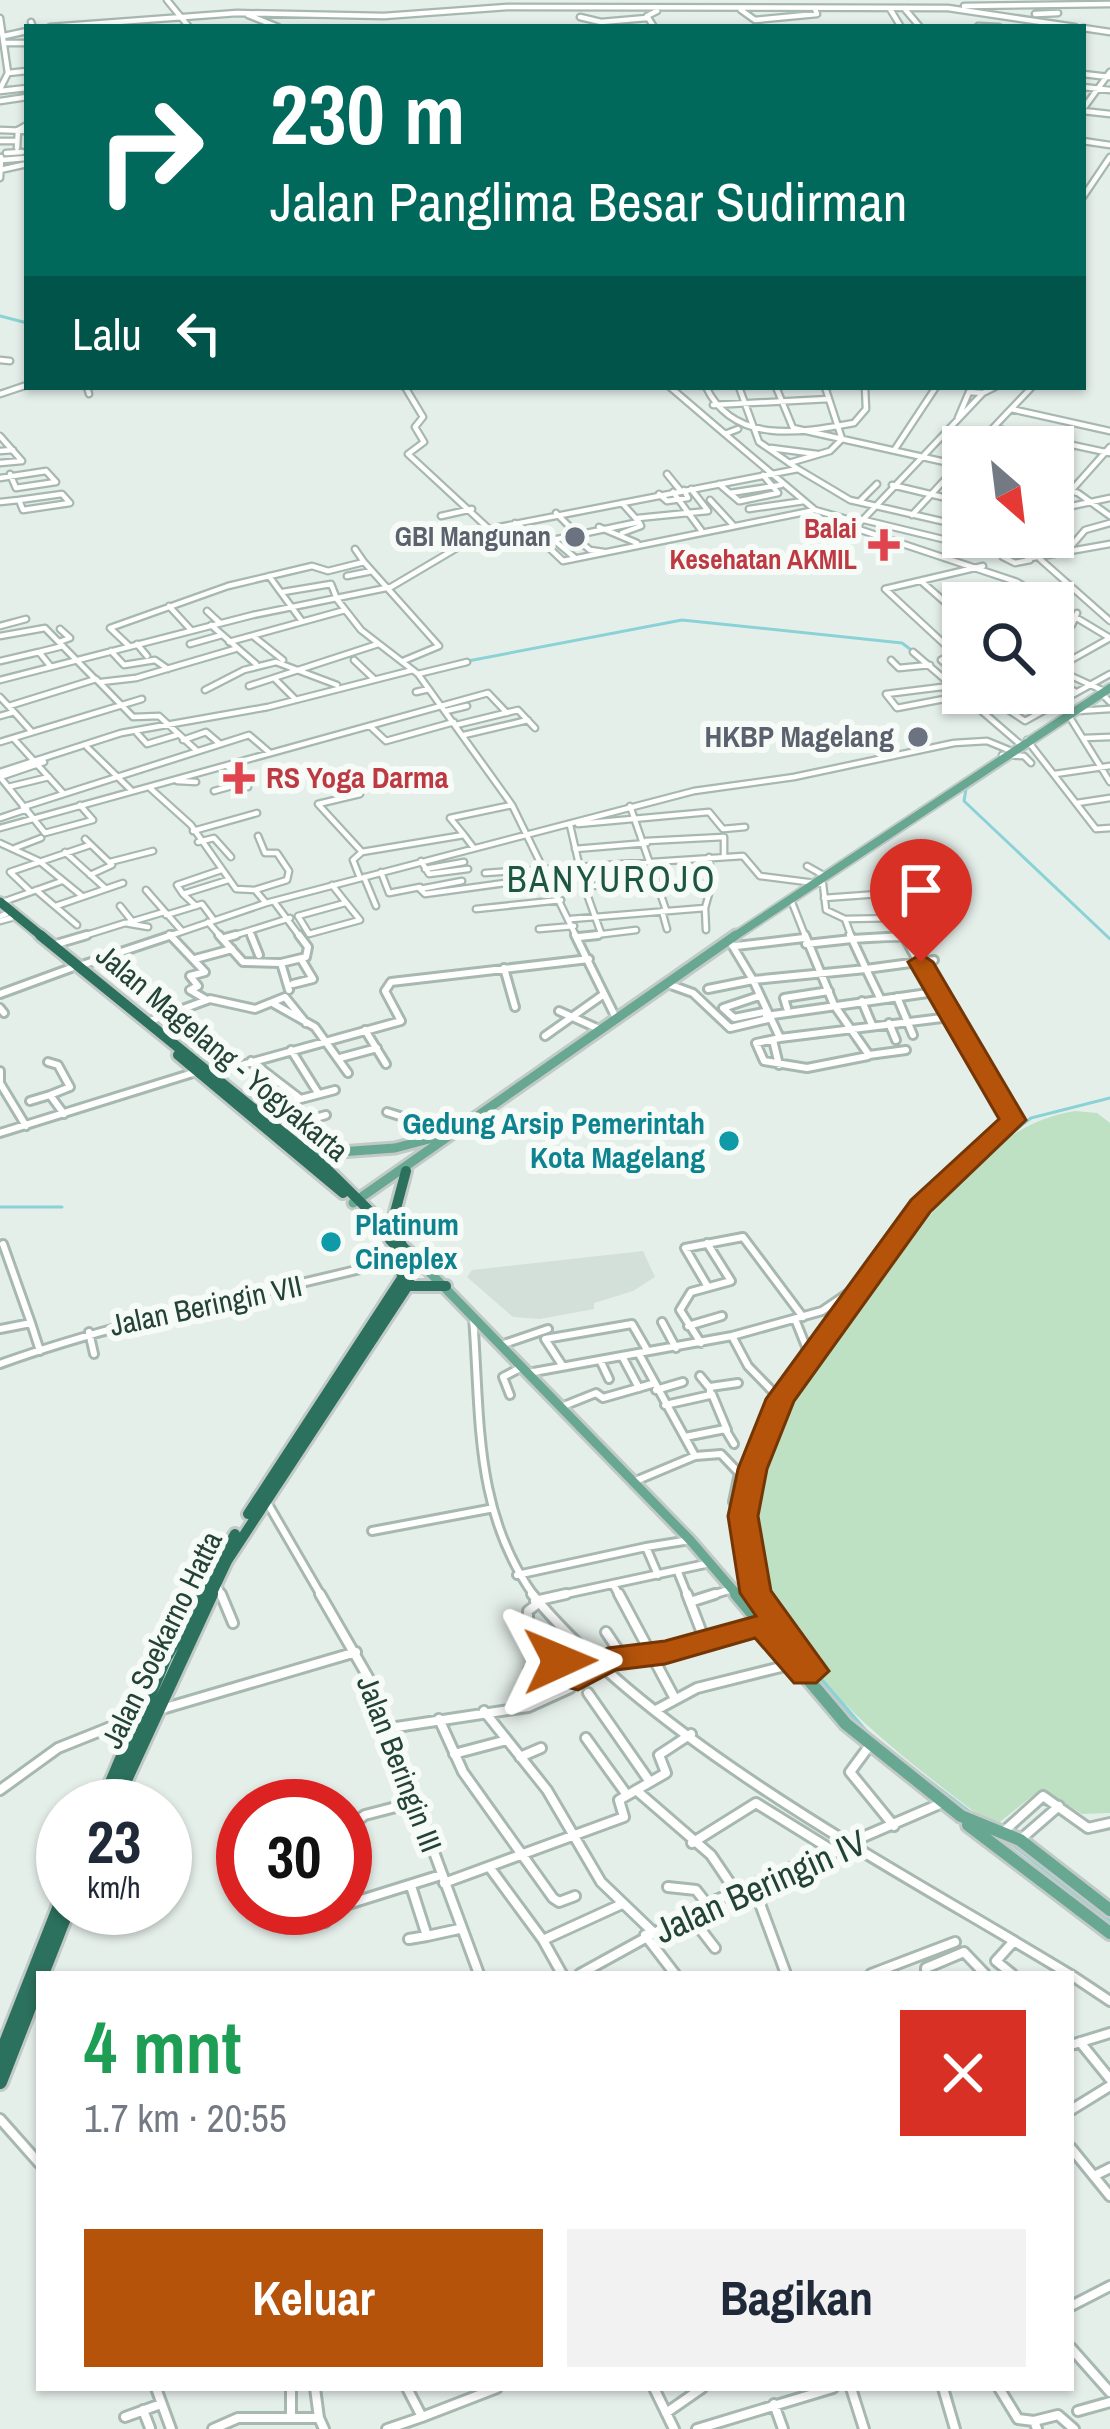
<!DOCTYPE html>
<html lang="id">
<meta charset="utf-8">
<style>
body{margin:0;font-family:"Archivo Narrow",sans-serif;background:#f2f2f3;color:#1f2937;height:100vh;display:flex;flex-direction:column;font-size:45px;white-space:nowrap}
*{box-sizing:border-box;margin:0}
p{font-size:39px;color:#747a83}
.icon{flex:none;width:66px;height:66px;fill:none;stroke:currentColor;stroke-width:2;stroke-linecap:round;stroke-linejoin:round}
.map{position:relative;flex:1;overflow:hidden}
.drawer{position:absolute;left:36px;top:1971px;width:1038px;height:420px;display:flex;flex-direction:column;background:#fff;border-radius:0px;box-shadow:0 3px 9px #0004}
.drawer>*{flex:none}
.hud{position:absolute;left:24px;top:24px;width:1062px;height:366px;border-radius:0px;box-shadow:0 3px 9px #0004;background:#00695c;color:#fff;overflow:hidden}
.needle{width:78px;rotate:152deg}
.buttons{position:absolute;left:942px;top:426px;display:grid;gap:24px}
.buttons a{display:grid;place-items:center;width:132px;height:132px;border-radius:0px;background:#fff;box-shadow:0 3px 9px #0004;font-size:60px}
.speed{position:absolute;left:36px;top:1779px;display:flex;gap:24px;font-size:60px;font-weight:700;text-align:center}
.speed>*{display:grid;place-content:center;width:156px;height:156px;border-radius:50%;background:#fff;box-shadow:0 3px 9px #0004;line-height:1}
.speed small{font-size:30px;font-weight:400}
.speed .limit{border:18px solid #d22;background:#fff;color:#111}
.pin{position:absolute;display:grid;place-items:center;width:102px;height:102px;color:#fff;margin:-123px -51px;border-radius:50% 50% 50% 0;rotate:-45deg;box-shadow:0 0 12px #0007}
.pin .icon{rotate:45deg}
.me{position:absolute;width:132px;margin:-66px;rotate:89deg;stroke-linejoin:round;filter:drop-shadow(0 0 9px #0008)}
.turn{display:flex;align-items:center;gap:42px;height:252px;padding:0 48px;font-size:54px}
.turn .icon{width:156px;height:156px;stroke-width:2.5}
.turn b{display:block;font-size:84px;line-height:102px}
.then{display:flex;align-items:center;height:114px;padding:0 48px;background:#0003;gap:24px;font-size:45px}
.round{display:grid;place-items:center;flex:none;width:126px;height:126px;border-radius:0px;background:#f2f2f3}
.overview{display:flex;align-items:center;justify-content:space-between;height:204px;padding:0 48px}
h1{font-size:72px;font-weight:800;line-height:90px;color:#1e9e55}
.button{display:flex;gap:24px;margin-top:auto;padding:24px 48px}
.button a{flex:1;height:138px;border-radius:0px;background:#b45309;color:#fff;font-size:48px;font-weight:800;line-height:138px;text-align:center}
.button a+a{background:#f2f2f3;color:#1f2937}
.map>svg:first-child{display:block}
</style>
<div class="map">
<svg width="1110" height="2429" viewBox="0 0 1110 2429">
<rect width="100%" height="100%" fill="#e5efea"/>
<path fill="#d3dfd9" d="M643,1251L655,1277L633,1291L594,1303V1309L540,1319L513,1317L467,1277L472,1270Z"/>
<path fill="#bee1c4" d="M1075,1111L1097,1113L1110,1123V1813L1082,1814L1041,1789L1000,1822L985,1820C841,1711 669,1582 798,1387C826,1345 863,1306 893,1265C940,1202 993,1123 1075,1111Z"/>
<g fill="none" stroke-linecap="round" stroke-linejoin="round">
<path stroke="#8bd2d7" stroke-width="3" d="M0,316L27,323
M468,661L682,620L902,643L963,689
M968,693L1027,748L966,789L964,801L1110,939
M964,1170L1031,1118L1110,1098
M0,1207H62
M752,1545C752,1513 753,1483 764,1453C790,1377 890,1243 948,1185"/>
<path stroke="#8bd2d7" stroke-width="4.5" d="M816,1674L869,1735
M890,1752L973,1815
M1010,1842L1110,1921"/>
<g stroke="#a7b8b1" stroke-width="9">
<path id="minor-far2" d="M167,0L189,27
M964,6L1110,4
M904,8L920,27
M890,9L901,27
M741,10L755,20L817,14L815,9
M1035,14L1058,13
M248,15L278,27
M580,17L601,22L647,18
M0,18L8,73L0,89
M31,22L33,27
M978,26L999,27
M50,27L237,13L384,16L507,7L948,8L1075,27
M654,27L647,16L657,11
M1083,28L1110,32
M4,36L27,31
M4,43H27
M8,73L27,71
M1083,74L1109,77
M1083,87L1110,90
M0,91L27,88
M0,101L27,97
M1083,109L1110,72
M1083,111L1110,114
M0,130L27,131
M18,130L27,125
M0,141H16
M1083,141L1110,145
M17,148L18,130
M6,153L22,152
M2,160L27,158
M0,170L27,164
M0,178L1,157
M1083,197L1110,157
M0,360L10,361
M87,387L89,394
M405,387L423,417L415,427L424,442L408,454L489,529
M670,387L725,434
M706,387C734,445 800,433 854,423L866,409L865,387
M739,387L759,442L798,469
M776,387L793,428L963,466
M1032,387L1011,409L1110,431
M983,393L995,387
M0,394L27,385
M713,405L829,399
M958,418L969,392L983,393L855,528L1017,582L1110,638
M993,428L1110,453
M738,429L725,434L815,510L857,522
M0,436L22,461L0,463
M975,447L1010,410
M771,448L817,454
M895,449L936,387
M0,451L13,450
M1053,460L1066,444
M789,463L830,451L842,439L825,387
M10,474L16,488L56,482L46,471
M667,474L680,490
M0,478L46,471
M719,484L739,501
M892,485L963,502
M1053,486L1078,493L1110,516
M673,492L701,530
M730,493L781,485
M62,494L70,503L23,510L19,500Z
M659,494L667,501L688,498L684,490
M710,500L733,525
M740,501L778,493L763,475
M0,502L19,500
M859,502L877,484
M749,509L804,501
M1058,509L1110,498
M1053,511L1110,447
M556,513L576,533
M912,515L963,460
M441,516L472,509
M638,518L708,511L691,489
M860,519L1004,554
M515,523L543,542L639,522L622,503
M599,527L637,543
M485,533L508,546L537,539
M622,533L641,526L639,522
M572,535L590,550L604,552
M554,540L574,557
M543,542L563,561L815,510
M355,549L364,562
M1019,550L1030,560L1015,563L1003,557Z
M1019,550L1030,537
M1067,551L1085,530L1110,523
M1031,558L1110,544
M1040,559L1110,621
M269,576L301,620
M347,576L372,571
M921,581L963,618
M283,592L331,584L337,599
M336,598L361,630L418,674L512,805L577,938
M169,606L191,630
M207,611L220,623
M211,625L256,664
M0,626L26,619
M0,636L45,628L94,678
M253,636L283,660
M1053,636L1072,625L1077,613
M59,642L70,638L60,629
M229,642L345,610
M137,644L147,656
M190,644L222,635
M128,645L110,628L228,586L312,566L328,571L364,562L439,646L403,661
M963,648L941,660L963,679
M111,651L124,665L155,660L168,669
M39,652L63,646
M913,652L1020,744
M954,653L885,589L983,566
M354,660L373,678
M891,660L899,668L930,665
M0,661L39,652L51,667
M1056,669L1104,691
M1053,670L1110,638
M418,674L467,662
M0,680L253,615L391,587L489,529L798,469L850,500L963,526
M276,680L295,699
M101,682L136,678L235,649
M1057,682L1076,692
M249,686L378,644
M205,690L244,670L276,662L337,685
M416,692L429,689
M983,693L1025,721L1110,674
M1101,693L1110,702
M953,696L942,687L886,694L897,708L965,695
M0,697L14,712L0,716
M995,702L1011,693
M9,706L96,679L133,717L159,716L196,750
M446,711L467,706
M1078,711L1110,709
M14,712L31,731
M1069,716L1110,782
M456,725L518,710L535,728
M370,726L386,741L454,722
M137,733L147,744L177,735
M464,735L528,720
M1084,738L1110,737
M14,739L64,794
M183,740L206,732L219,743
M1027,740L1096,829L1110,828
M0,742L142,699
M87,747L132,791
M1002,755L1024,756L1031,763
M44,762L0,777L45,833L93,820L80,805
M227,766L248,787
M0,772L121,733L268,707L413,670
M1055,774L1110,766
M177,781L196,782
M8,787L49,777
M150,788L191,825L236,889L255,890
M214,791L243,783
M360,794L318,804L362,852L353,860L360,878
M1077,803L1110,798
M630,806L666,910
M23,807L249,735L270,753
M0,818L27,809
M578,824L709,812L723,829L745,827
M570,825L584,886L712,883
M0,828L488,693L507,713
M193,831L257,813
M464,835L450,818L512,805
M258,836L265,853H277L289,871L287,880L255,890L266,903
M85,839L112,865L90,875
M646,841L724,837V856
M198,842L214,838L231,857
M0,843L39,861L82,896
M15,848L41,838
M575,849L647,843
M65,852L105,888
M362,852L464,835L473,847
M421,861L429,874L468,869
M110,862L153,851
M807,866L823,875
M425,869L464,862
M381,872L389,893L420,887
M485,873L743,856L760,876L823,884L826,910L845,919L852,938
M364,877L376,906
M462,881L420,889L425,894L549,877
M332,885L360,920L309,934L298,916L345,903
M584,886L601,933
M36,890L77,925
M146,890L181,930
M31,892L10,872L90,845
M183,894L177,885L221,870
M824,898L893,893L904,936
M791,900L806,938
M0,903L62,881
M275,903L301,938
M56,906L123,883
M120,906L132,921
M196,906L183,894L228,880
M705,908L706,930
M476,909L561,900
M662,911L667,929
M166,915L202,904L213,919
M0,916L6,914
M571,919L705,908L712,883L709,857
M845,919L898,918
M0,921L11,918
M208,922L222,938
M127,923L164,912
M539,929L574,926
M249,931L252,938
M169,934L172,938
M579,937L636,930
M77,938L125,923L148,927
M163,938L266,903L694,791L794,777L954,743L987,741L1009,750
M226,938L290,918
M876,938H905"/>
</g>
<g stroke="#a7b8b1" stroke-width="12">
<path id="minor-far1" d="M170,935L205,972L190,976L198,986L190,990L207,1000
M219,935L243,962L280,963
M251,935L259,955
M575,935L616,1018
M805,935L834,1005L869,1055L906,1050
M904,936L918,962L866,969L852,939Z
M579,937L598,935
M225,938L236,935
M729,940L753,980L866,969
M806,944L852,939L850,935
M53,945L87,935
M736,946L804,938
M195,959L232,949
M79,966L172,935
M504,968L515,1007
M866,969L880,998
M293,984L313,979L301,959
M668,984L693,993L730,1028L768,1019
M708,989L753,980L780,1038L950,1017
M289,990L281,963L306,957L308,947L299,935
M0,994L71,968
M759,996L723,1008L734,1018L764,1012
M897,997L913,1035
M862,1001L872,1025
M274,1004L315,1027L348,1073
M0,1008L4,1013
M787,1008L784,998L829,991
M559,1011L599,1029
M766,1016L935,992L918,962L934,960
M150,1021L210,999L255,1009L285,997L306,1023
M889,1023L896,1040
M365,1030L386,1064
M545,1036L604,994
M780,1038L756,1043L764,1061L807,1068L868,1056
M773,1040L779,1065
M291,1050L318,1093
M340,1058L377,1048
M251,1061L298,1097
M48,1062L58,1065L70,1087L50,1095L64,1114
M0,1071V1082
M213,1073L401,1021L385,991L391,982L589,959
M0,1083L26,1126
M30,1101L50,1095
M259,1110L335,1090
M387,1112L403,1117L413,1142
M280,1128L326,1115
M0,1133L196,1072
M3,1244L31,1323
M708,1287L685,1248L743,1237L803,1317
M473,1317C481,1418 473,1511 535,1597
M795,1319L811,1359
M662,1322L676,1348
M688,1326L722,1316
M0,1329L31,1323L40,1351
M89,1332L94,1354
M732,1336L748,1366L780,1399
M701,1343L680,1310L691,1292L731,1281L707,1243
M501,1345L548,1329
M639,1354L695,1456
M622,1356L639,1388
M600,1360L609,1379
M0,1364C130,1317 266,1294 400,1259
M562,1365L545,1339L632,1324L647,1350
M528,1373L732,1336L822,1311L850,1292L862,1291
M700,1376L709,1387
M656,1390L683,1382
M712,1394L727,1430
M510,1395L503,1377L522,1367
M665,1405L710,1395V1387L738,1383
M561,1407L596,1393L603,1398L652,1384
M685,1437L725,1429L734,1444
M633,1482L695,1456L721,1454L739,1473L733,1502L743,1516
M268,1504L322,1597
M372,1531L489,1509
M678,1572L688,1597
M517,1575L646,1547
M658,1575L646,1547L690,1540
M216,1582L222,1597
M613,1584L620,1597
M552,1597L710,1563
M705,1597L732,1589
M759,1597L743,1516L752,1470L781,1399L917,1210L1013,1121L935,992"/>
</g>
<g stroke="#a7b8b1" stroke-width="14">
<path id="minor" d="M221,1594L233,1623
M320,1594L372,1684L479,1974
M532,1594C657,1746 900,1871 1069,1974
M619,1594L674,1697
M687,1594L705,1641
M757,1594L813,1671L805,1675
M535,1601L566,1594
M690,1602L715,1594
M537,1604L528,1611V1627L577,1679
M606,1632L622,1656
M529,1670L549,1696
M588,1693L650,1782
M162,1709L356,1652
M656,1710L697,1688L793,1664
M484,1711L547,1790L601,1882L652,1931
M439,1719L463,1772L553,1898L559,1902L575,1896
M390,1728L528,1707L570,1688L596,1663L665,1652L761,1625
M586,1738L627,1795
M870,1745L850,1772L894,1826
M454,1754L507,1740
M520,1757L541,1748
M0,1790L58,1748L138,1716
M636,1790L711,1855L736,1892
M345,1829L365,1815L415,1802
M1002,1833L1043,1796L1088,1828L1110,1823
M1021,1839L1059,1806
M692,1843L756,1803L835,1852
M490,1868L543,1940L622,1904
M444,1883L624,1817L619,1800L666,1773L659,1755L691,1734
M753,1885L786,1974
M411,1886L427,1936L459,1929
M668,1887L696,1890L707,1904
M345,1905L441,1875
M318,1908L325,1922
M688,1913L715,1948
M321,1914L338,1908
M645,1935L675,1974
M409,1939L427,1936
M543,1940L562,1974
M580,1974L707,1904L942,1803
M871,1974L955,1942
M926,1974V1968L964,1952L985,1974
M1012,1974L996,1961L1014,1941
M1071,1975L1110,2001
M1080,2042L1110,2079
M1071,2045L1110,2033
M1071,2110L1110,2086
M0,2119L39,2163
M1071,2148L1110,2196
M1094,2176L1110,2168
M1071,2306L1110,2286
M1071,2348L1110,2392
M156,2388L171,2429
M291,2388V2417
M315,2388L319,2418
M407,2388L422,2417L497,2388
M654,2388L674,2429
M851,2388L864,2429
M943,2388L955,2429
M999,2388L1018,2419L1034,2421L1037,2429
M774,2404L783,2429
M143,2410L150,2428
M1078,2411L1110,2402
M666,2413L702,2388
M125,2417L161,2404
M1034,2421L1058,2415L1074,2429
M213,2429L238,2418H319L324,2429
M387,2429L422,2417
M697,2429L833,2388"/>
</g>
<g stroke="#c1cac7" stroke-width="12">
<path id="major-far2" d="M732,938L1110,688"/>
</g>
<g stroke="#c1cac7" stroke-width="15">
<path id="major-far1" d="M312,1154L395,1148L448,1134
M353,1203L736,935
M407,1249L690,1540L739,1597"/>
</g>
<g stroke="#c1cac7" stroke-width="18">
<path id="major" d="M736,1594L846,1724L961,1816L1020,1840L1110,1910
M968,1825L1110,1933"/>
</g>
<g stroke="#c1cac7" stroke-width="14">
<path id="highway-far2" d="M0,902L44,938"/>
</g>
<g stroke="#c1cac7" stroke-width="16">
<path id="highway-far1" d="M40,935L324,1166L398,1239L414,1263L407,1287L227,1561L210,1597
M178,1055L343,1193
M390,1231L406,1171
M408,1286H446
M248,1514L402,1278L399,1249L390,1240
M199,1597L235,1534"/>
</g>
<g stroke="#c1cac7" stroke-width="20">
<path id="highway" d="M102,1806L165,1657L201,1594
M113,1806L211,1594
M42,1974L68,1908
M0,2058L63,1898
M0,2082L39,1982"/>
</g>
<use href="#minor-far2" stroke="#fff" stroke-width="4.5"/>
<use href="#minor-far1" stroke="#fff" stroke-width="6"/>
<use href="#minor" stroke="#fff" stroke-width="8"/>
<use href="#major-far2" stroke="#68a791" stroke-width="8"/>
<use href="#major-far1" stroke="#68a791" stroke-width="9"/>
<use href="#major" stroke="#68a791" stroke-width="12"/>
<use href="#highway-far2" stroke="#2c715d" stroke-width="9"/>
<use href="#highway-far1" stroke="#2c715d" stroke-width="10"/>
<use href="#highway" stroke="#2c715d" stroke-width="14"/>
</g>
<path fill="#b45309" stroke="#753606" stroke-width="3" d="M921,954L933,962L1026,1120L930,1212L794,1401L767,1469L758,1516L771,1591L829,1671L816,1683H794L755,1638L665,1664L616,1670L578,1690L566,1687L544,1661L549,1653L560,1650L580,1662L608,1648L665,1641L756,1616L740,1593L728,1516L738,1469L766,1399L911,1200L999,1119L908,962Z"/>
<g fill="#6b7280" stroke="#f7fbf8" stroke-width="4.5">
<circle cx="575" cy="537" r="12"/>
<circle cx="918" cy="737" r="12"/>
</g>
<g fill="#e0444e" stroke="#f7fbf8" stroke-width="4.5">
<path d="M878 527h12v12h12v12h-12v12h-12v-12h-12v-12h12z"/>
<path d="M233 760h12v12h12v12h-12v12h-12v-12h-12v-12h12z"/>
</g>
<g fill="#0f9aa8" stroke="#f7fbf8" stroke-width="4.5">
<circle cx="729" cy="1141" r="12"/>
<circle cx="331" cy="1242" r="12"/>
</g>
<g text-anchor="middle" stroke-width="12" stroke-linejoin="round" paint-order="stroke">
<g font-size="27" font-weight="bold" fill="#be3a42" stroke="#f7fbf8" text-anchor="end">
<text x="857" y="538">Balai<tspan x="857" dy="31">Kesehatan AKMIL</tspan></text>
</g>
<g font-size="27" font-weight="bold" fill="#5b616d" stroke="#f7fbf8" text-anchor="end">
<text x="551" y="546">GBI Mangunan</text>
</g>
<g font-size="30" font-weight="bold" fill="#5b616d" stroke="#f7fbf8" text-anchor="end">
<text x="894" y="747">HKBP Magelang</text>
</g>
<g font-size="30" font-weight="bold" fill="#be3a42" stroke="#f7fbf8" text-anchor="start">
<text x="266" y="788">RS Yoga Darma</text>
</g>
<g font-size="30" fill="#234337" stroke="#f7fbf8">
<text transform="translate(222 1053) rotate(40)" y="10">Jalan Magelang - Yogyakarta</text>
<text transform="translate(206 1306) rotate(-12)" y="10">Jalan Beringin VII</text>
<text transform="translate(162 1640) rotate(-64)" y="10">Jalan Soekarno Hatta</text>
<text transform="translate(399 1764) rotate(69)" y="10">Jalan Beringin III</text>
</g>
<g font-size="30" font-weight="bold" fill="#0d838f" stroke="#f7fbf8" text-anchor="end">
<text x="705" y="1134">Gedung Arsip Pemerintah<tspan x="705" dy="34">Kota Magelang</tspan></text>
<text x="355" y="1235" text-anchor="start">Platinum<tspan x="355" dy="34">Cineplex</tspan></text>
</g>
<g font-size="36" letter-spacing="3" fill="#1d5744" stroke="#f7fbf8">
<text x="612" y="892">BANYUROJO</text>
</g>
<g font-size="36" fill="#234337" stroke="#f7fbf8">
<text transform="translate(760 1886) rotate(-24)" y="13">Jalan Beringin IV</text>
</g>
</g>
</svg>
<div class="buttons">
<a><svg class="needle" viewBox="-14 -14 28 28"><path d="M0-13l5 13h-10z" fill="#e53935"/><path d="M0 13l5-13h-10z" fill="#747a83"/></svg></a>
<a><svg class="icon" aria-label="search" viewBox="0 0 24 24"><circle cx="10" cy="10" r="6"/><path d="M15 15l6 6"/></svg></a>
</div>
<div class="speed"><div>23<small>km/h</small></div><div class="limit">30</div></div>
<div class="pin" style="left:921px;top:962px;background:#d93025"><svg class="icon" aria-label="arrive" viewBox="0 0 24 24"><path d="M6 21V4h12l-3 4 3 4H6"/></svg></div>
<svg class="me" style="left:560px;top:1661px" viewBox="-20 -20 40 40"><path d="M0-17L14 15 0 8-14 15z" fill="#b45309" stroke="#fff" stroke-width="4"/></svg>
<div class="hud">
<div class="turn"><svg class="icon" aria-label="right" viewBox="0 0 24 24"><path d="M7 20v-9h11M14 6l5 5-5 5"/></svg><div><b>230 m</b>Jalan Panglima Besar Sudirman</div></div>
<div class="then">Lalu<svg class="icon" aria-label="left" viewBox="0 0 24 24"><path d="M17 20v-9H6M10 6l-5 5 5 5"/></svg></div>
</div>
<section class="drawer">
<div class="overview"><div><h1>4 mnt</h1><p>1.7 km · 20:55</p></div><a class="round" style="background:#d93025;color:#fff"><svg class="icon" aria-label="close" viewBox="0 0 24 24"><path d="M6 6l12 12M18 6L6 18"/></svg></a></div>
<div class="button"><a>Keluar</a><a>Bagikan</a></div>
</section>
</div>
